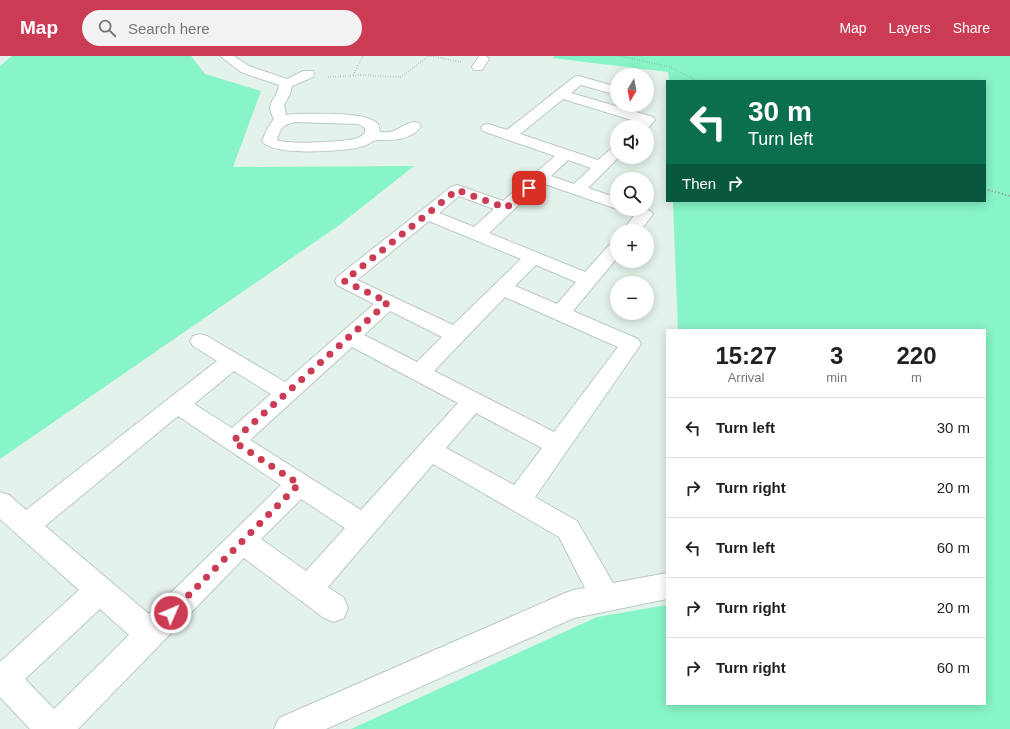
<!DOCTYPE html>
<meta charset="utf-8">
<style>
body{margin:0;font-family:Arial,sans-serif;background:#f2f2f2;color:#222;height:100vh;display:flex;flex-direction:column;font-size:15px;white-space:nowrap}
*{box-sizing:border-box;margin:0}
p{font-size:13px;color:#767676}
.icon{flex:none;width:22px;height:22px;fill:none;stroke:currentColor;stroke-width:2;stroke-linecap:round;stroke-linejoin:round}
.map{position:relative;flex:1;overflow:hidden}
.panel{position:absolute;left:666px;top:273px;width:320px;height:376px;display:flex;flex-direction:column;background:#fff;border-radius:0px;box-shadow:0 2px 10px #0003}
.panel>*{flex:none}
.top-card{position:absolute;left:666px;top:24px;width:320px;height:122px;border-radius:0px;box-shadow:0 2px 10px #0003;background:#0b6e4f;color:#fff;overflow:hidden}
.needle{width:26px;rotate:190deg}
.fabs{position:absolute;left:610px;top:12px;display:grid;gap:8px}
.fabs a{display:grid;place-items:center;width:44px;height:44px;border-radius:50%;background:#fff;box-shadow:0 2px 10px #0003;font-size:20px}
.pin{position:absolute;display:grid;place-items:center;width:34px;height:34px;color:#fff;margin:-17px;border-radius:8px;box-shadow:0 2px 6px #0006}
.me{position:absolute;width:44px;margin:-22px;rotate:45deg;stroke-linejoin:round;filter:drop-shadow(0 0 3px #0008)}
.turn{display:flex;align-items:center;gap:14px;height:84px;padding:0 16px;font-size:18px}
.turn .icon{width:52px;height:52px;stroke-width:2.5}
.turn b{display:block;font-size:28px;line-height:34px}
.then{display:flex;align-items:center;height:38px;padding:0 16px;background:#0003;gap:8px;font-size:15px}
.eta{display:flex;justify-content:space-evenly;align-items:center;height:68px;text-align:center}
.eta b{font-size:24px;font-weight:700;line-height:28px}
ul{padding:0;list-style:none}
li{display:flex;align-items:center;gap:12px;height:60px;padding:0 16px;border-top:1px solid #e0e0e0}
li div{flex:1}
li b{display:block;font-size:15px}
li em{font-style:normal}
header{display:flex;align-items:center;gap:24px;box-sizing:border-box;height:56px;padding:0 20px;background:#cb3b54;color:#fff}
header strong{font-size:19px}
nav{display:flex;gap:22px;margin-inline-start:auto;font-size:14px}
.search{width:280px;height:36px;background:#f2f2f2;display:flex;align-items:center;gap:10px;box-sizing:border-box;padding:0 14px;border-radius:22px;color:#767676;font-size:15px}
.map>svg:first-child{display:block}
</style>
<header>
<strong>Map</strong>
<div class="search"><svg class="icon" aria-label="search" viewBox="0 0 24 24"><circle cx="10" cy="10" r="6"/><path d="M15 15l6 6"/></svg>Search here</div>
<nav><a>Map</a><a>Layers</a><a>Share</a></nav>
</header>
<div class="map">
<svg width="1010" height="673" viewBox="0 0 1010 673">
<rect width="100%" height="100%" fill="#e3f2ea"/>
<path fill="#87f5c7" d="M12,0H191L205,18L261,35L233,111L414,110L338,170L0,403V10Z
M555,0H1010V673H351L597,561L667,549V648H985V274H678L673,145H985V25H669L668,16L552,2Z"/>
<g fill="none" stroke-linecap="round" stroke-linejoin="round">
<g stroke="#bbc9c2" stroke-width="2">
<path id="minor" d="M220,0H234L249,10L287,23L303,15H313L314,18L313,21L292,30L290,38L284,49L286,59L295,58C313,58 365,55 377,67C380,70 379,73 380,76C398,78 399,69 414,66L419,67L421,70C411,85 393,84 377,84C373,84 370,88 366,89C361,91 356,92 351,93C333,95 272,100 262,85L268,71L274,63C264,46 277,45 279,29L241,16ZM295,66L358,68L365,72V77C362,80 359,82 354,83C342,86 287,89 277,84C280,73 283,68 295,66Z
M479,0H486L489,3L482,14H474L472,11Z
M579,20L617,31V39L581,29L571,37L653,61L655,64L647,73V71H634L638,66L563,43L520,78L598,104L612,92L617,90V101H619L588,132L617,142V153L542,127L489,177L585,216L611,187L617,185V202L573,255L638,283L641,288L535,441L577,465L613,527L667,517V543L574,562L326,673H274L279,662L563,538L573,534L585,532L559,481L433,408L328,531L344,542L348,552L344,562L334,566L324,562L244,502L78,673H30L0,641V606L79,534L0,463V436L9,439L26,454L217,305L193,290L190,285L193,280L200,278L207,280L285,326L374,248L337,229L335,225L337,221L451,131L457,129L463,131L503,145L555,100L483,75L481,72L483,69L488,68L507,74L574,21ZM568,104L591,112L574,128L551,120ZM459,140L494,153L474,171L439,157ZM429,165L521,203L453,269L357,224ZM536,209L576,226L557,248L515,230ZM505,241L618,291L554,376L434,315ZM390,255L442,281L417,306L364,279ZM352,291L458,347L361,454L250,384ZM234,315L271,338L232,372L194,348ZM476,357L542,392L514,429L446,392ZM178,360L281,429L149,558L45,470ZM301,443L345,472L306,515L261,483ZM100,553L129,579L54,653L25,623Z
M622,153C631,153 648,150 653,158L640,175H622L634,160L624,157Z"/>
</g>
<path stroke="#929c97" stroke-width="1.5" stroke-dasharray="0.5 2" stroke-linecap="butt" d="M431,0L461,6
M620,0L670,11L698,25
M353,19L363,0
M328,21L363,19L401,21L429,0"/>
<path stroke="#929c97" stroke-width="2" stroke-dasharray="1 2.5" stroke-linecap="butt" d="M985,133L1010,140"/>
<use href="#minor" fill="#fff" fill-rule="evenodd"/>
</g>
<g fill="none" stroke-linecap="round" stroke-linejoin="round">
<path stroke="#cb3b54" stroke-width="7" stroke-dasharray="0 12.6" d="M171,557L299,428L233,385L388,246L344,225L457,134L506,152L529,132"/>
</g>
</svg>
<div class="fabs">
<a><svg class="needle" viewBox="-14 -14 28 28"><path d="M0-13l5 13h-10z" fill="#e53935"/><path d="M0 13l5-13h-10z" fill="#767676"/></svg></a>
<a><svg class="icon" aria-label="sound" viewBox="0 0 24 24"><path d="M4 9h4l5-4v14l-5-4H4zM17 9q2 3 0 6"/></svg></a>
<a><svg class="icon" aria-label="search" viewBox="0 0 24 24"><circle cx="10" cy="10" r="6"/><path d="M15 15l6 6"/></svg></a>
<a>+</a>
<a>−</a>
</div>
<div class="pin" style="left:529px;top:132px;background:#d93025"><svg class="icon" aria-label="arrive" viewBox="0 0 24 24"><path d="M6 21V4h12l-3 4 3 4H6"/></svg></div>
<svg class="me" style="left:171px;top:557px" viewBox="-20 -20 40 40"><circle r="17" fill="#cb3b54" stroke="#fff" stroke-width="3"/><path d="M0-11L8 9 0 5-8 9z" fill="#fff"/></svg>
<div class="top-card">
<div class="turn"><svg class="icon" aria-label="left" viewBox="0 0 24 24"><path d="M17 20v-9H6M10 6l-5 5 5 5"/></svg><div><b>30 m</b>Turn left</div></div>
<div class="then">Then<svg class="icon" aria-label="right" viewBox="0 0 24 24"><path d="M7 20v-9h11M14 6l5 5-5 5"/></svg></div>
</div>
<section class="panel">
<div class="eta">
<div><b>15:27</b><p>Arrival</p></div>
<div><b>3</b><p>min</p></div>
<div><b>220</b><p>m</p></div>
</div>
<ul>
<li><svg class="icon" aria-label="left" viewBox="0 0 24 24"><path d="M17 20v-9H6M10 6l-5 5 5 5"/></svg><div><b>Turn left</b></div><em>30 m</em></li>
<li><svg class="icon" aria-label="right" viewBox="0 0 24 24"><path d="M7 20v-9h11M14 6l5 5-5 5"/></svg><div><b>Turn right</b></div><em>20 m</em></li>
<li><svg class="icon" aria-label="left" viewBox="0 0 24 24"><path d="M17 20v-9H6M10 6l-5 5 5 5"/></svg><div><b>Turn left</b></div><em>60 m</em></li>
<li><svg class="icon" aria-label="right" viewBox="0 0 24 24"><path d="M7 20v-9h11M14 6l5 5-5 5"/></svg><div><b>Turn right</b></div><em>20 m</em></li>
<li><svg class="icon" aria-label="right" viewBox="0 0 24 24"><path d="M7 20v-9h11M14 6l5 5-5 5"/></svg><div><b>Turn right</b></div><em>60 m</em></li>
</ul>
</section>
</div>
